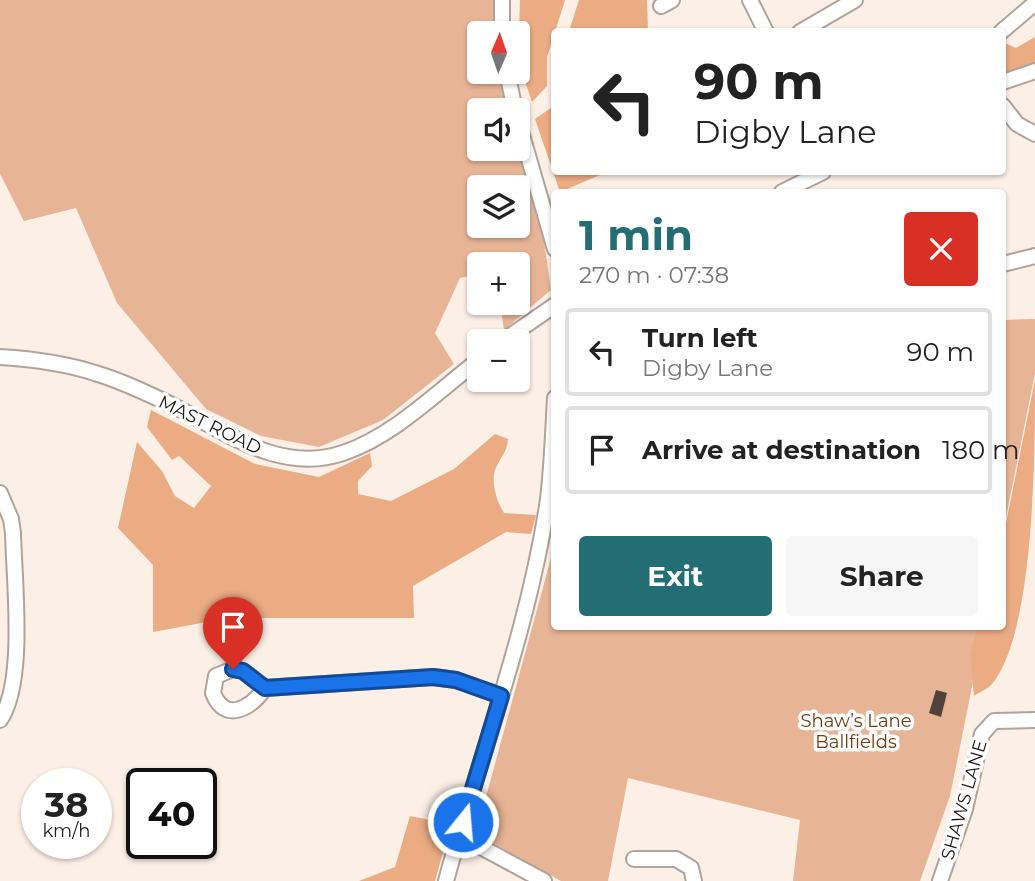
<!DOCTYPE html>
<meta charset="utf-8">
<style>
body{margin:0;font-family:Montserrat,sans-serif;background:#f6f6f6;color:#222;height:100vh;display:flex;flex-direction:column;font-size:26px;white-space:nowrap}
*{box-sizing:border-box;margin:0}
p{font-size:23px;color:#767676}
.icon{flex:none;width:38px;height:38px;fill:none;stroke:currentColor;stroke-width:2;stroke-linecap:round;stroke-linejoin:round}
.map{position:relative;flex:1;overflow:hidden}
.side{position:absolute;left:551px;top:189px;width:455px;height:441px;display:flex;flex-direction:column;background:#fff;border-radius:7px;box-shadow:0 2px 5px #0004}
.side>*{flex:none}
.top-card{position:absolute;left:551px;top:28px;width:455px;height:147px;border-radius:7px;box-shadow:0 2px 5px #0004;background:#fff;color:#222;overflow:hidden}
.needle{width:46px;rotate:2deg}
.fabs{position:absolute;left:467px;top:21px;display:grid;gap:14px}
.fabs a{display:grid;place-items:center;width:63px;height:63px;border-radius:7px;background:#fff;box-shadow:0 2px 5px #0004;font-size:35px}
.speed{position:absolute;left:21px;top:768px;display:flex;gap:14px;font-size:35px;font-weight:700;text-align:center}
.speed>*{display:grid;place-content:center;width:91px;height:91px;border-radius:50%;background:#fff;box-shadow:0 2px 5px #0004;line-height:1}
.speed small{font-size:18px;font-weight:400}
.speed .limit{border:4px solid #111;border-radius:10px;background:#fff;color:#111}
.pin{position:absolute;display:grid;place-items:center;width:60px;height:60px;color:#fff;margin:-72px -30px;border-radius:50% 50% 50% 0;rotate:-45deg;box-shadow:0 0 7px #0007}
.pin .icon{rotate:45deg}
.me{position:absolute;width:77px;margin:-38px;rotate:17deg;stroke-linejoin:round;filter:drop-shadow(0 0 5px #0008)}
.turn{display:flex;align-items:center;gap:24px;height:147px;padding:0 28px;font-size:32px}
.turn .icon{width:91px;height:91px;stroke-width:2.5}
.turn b{display:block;font-size:49px;line-height:60px}
.round{display:grid;place-items:center;flex:none;width:74px;height:74px;border-radius:7px;background:#f6f6f6}
.headline{display:flex;align-items:center;justify-content:space-between;height:119px;padding:0 28px}
h1{font-size:42px;font-weight:700;line-height:52px;color:#236e74}
.action{display:flex;gap:14px;margin-top:auto;padding:14px 28px}
.action a{flex:1;height:80px;border-radius:7px;background:#236e74;color:#fff;font-size:28px;font-weight:700;line-height:80px;text-align:center}
.action a+a{background:#f6f6f6;color:#222}
ul{padding:0;list-style:none}
li{display:flex;align-items:center;gap:21px;height:88px;margin:0 14px 10px;padding:0 14px;border:4px solid #e0e0e0;border-radius:7px}
li div{flex:1}
li b{display:block;font-size:26px}
li em{font-style:normal}
.map>svg:first-child{display:block}
</style>
<div class="map">
<svg width="1035" height="881" viewBox="0 0 1035 881">
<rect width="100%" height="100%" fill="#fcefe6"/>
<path fill="#e7b495" fill-rule="evenodd" d="M0,0H496L494,33H480V72H499L507,110H480V149L518,147L541,220L551,290L504,330L500,303H518V264H480L479,274L460,278L435,333L454,364L383,420L319,447L261,436L206,409L117,303L76,208L24,221L0,174ZM480,187H518V226H480Z
M1035,319V373L1003,532V320Z
M555,543V626L984,627L950,796L920,881H793L800,820L628,778L608,881H561L476,834Z"/>
<path fill="#ebab83" d="M520,0H565L547,57V86L532,102L518,61Z
M579,0H647L648,31H569Z
M1035,37V66L1003,76V42L1016,48Z
M555,105V172H607L560,192L535,119Z
M1035,380C1035,452 1035,632 992,684C988,689 979,692 974,696L970,654L978,627L1003,626V538Z
M151,410L255,464L319,477L370,453L372,466L358,481V494L391,501L454,469L495,434L508,439C507,453 500,457 495,470C491,483 497,502 504,513L536,515L531,534L506,532L413,586L414,618H228L153,632V565L118,528L137,442L162,471L175,496L194,508L211,486L179,456L172,460L147,427Z
M410,816L451,824L435,881H359L395,867Z"/>
<path fill="#4d433c" d="M936,690L947,693L941,717L929,713Z"/>
<g fill="none" stroke-linecap="round" stroke-linejoin="round">
<g stroke="#afa39b" stroke-width="18">
<path id="minor" d="M502,0V33
M750,0L766,32
M661,6L672,0
M800,32L855,0
M1001,32L1035,3
M507,72L515,110
M1003,82L1035,71
M1003,106L1017,124L1035,134
M518,121L555,249
M782,192L823,172
M1003,264L1035,256
M503,341L555,305
M0,357C32,359 64,363 95,373C122,381 149,394 174,406C227,433 281,474 343,453C394,436 438,391 480,359
M0,493L11,519L13,533C14,581 26,682 0,720
M233,669L243,671L265,688C251,708 225,724 213,693L216,676Z
M265,688L433,677L456,680L501,696
M458,838L468,840L544,881
M634,859H676L691,868L694,881
M446,881C480,755 529,629 548,499C552,466 553,432 555,398
M940,881L965,809L982,734L994,721L1035,720"/>
</g>
<use href="#minor" stroke="#fff" stroke-width="14"/>
</g>
<g fill="none" stroke-linecap="round" stroke-linejoin="round">
<g stroke="#114b97" stroke-width="18">
<path id="route" d="M233,669L243,671L265,688L433,677L456,680L501,696L463,822"/>
</g>
<use href="#route" stroke="#1a73e8" stroke-width="12"/>
</g>
<g text-anchor="middle" stroke-width="7" stroke-linejoin="round" paint-order="stroke">
<g font-size="18" fill="#191512" stroke="#fff">
<text transform="translate(210 425) rotate(26)" y="6">MAST ROAD</text>
<text transform="translate(964 800) rotate(-74)" y="6">SHAWS LANE</text>
</g>
<g font-size="18" fill="#753b0c" stroke="#fff">
<text x="856" y="727">Shaw’s Lane<tspan x="856" dy="21">Ballfields</tspan></text>
</g>
</g>
</svg>
<div class="fabs">
<a><svg class="needle" viewBox="-14 -14 28 28"><path d="M0-13l5 13h-10z" fill="#e53935"/><path d="M0 13l5-13h-10z" fill="#767676"/></svg></a>
<a><svg class="icon" aria-label="sound" viewBox="0 0 24 24"><path d="M4 9h4l5-4v14l-5-4H4zM17 9q2 3 0 6"/></svg></a>
<a><svg class="icon" aria-label="layers" viewBox="0 0 24 24"><path d="M12 4l9 5-9 5-9-5zM3 14l9 5 9-5"/></svg></a>
<a>+</a>
<a>−</a>
</div>
<div class="speed"><div>38<small>km/h</small></div><div class="limit">40</div></div>
<div class="pin" style="left:233px;top:669px;background:#d93025"><svg class="icon" aria-label="arrive" viewBox="0 0 24 24"><path d="M6 21V4h12l-3 4 3 4H6"/></svg></div>
<svg class="me" style="left:463px;top:822px" viewBox="-20 -20 40 40"><circle r="17" fill="#1a73e8" stroke="#fff" stroke-width="3"/><path d="M0-11L8 9 0 5-8 9z" fill="#fff"/></svg>
<div class="top-card">
<div class="turn"><svg class="icon" aria-label="left" viewBox="0 0 24 24"><path d="M17 20v-9H6M10 6l-5 5 5 5"/></svg><div><b>90 m</b>Digby Lane</div></div>
</div>
<section class="side">
<div class="headline"><div><h1>1 min</h1><p>270 m · 07:38</p></div><a class="round" style="background:#d93025;color:#fff"><svg class="icon" aria-label="close" viewBox="0 0 24 24"><path d="M6 6l12 12M18 6L6 18"/></svg></a></div>
<ul>
<li><svg class="icon" aria-label="left" viewBox="0 0 24 24"><path d="M17 20v-9H6M10 6l-5 5 5 5"/></svg><div><b>Turn left</b><p>Digby Lane</p></div><em>90 m</em></li>
<li><svg class="icon" aria-label="arrive" viewBox="0 0 24 24"><path d="M6 21V4h12l-3 4 3 4H6"/></svg><div><b>Arrive at destination</b></div><em>180 m</em></li>
</ul>
<div class="action"><a>Exit</a><a>Share</a></div>
</section>
</div>
